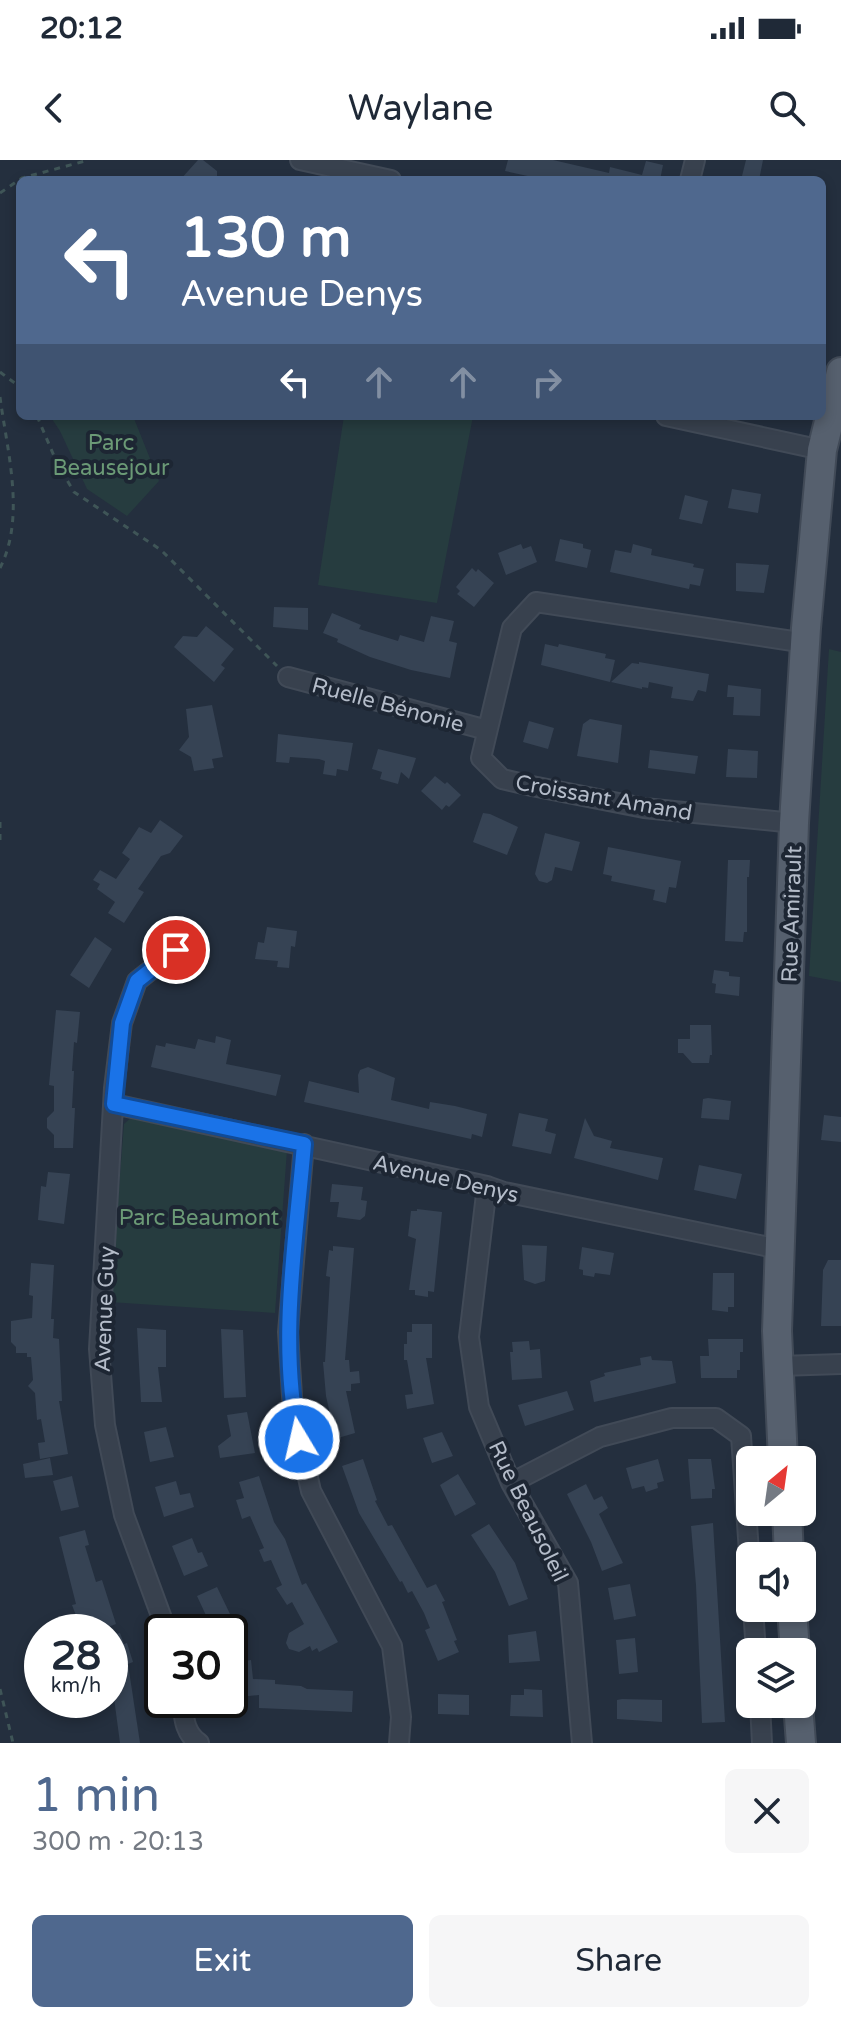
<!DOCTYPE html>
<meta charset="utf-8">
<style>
body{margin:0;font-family:"Varela Round",sans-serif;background:#f6f6f7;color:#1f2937;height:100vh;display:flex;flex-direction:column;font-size:30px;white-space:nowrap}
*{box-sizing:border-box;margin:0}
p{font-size:26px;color:#747a83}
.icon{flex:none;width:44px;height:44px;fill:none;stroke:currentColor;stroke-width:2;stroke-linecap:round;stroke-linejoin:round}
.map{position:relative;height:1583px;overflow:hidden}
.panel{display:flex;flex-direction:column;background:#fff;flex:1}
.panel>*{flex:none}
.hud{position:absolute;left:16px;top:16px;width:810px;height:244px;border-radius:12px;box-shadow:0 4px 12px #0003;background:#4f688e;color:#fff;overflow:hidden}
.needle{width:52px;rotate:29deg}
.fabs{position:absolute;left:736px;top:1286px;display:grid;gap:16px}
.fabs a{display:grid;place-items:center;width:80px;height:80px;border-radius:12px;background:#fff;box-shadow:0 4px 12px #0003;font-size:40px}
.speed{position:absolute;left:24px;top:1454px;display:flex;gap:16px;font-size:40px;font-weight:700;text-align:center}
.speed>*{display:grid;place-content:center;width:104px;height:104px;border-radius:50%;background:#fff;box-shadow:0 4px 12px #0003;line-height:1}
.speed small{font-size:20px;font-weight:400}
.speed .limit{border:4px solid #111;border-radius:12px;background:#fff;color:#111}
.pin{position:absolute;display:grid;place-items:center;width:68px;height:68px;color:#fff;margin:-34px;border:4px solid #fff;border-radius:50%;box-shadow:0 2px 8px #0007}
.me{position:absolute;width:88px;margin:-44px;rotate:351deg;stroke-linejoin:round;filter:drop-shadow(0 0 6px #0008)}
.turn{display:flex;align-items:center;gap:28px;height:168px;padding:0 32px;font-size:36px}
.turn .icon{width:104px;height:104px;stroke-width:2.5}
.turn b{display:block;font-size:56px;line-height:68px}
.lanes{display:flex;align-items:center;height:76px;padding:0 32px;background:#0003;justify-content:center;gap:40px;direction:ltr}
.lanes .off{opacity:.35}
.round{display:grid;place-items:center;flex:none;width:84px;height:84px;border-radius:12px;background:#f6f6f7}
.summary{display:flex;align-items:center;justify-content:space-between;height:136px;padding:0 32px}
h1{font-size:48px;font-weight:600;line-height:60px;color:#4f688e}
.primary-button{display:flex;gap:16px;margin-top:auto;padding:16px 32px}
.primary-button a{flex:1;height:92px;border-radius:12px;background:#4f688e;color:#fff;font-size:32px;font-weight:600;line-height:92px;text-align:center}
.primary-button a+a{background:#f6f6f7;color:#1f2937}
.status{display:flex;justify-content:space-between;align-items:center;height:56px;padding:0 40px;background:#fff;direction:ltr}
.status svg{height:22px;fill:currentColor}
header{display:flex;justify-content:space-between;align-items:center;height:104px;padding:0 32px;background:#fff;font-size:36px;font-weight:600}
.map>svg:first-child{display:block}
</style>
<div class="status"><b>20:12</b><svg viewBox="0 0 49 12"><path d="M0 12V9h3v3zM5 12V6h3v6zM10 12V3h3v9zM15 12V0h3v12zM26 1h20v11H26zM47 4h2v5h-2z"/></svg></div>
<header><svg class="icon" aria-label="back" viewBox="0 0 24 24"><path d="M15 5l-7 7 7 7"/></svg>Waylane<svg class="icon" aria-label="search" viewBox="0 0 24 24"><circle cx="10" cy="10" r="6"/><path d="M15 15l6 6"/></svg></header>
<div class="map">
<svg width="841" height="1583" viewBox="0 0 841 1583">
<rect width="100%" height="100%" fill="#242f3e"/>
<path fill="#263c3f" d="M50,256H133L159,321L127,356L87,329L60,271Z
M344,256H473L437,443L318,425Z
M829,489L841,492V822L809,816Z
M133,956L287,990L275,1153L110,1142L124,964Z"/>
<path fill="#364354" d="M198,0H203L217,11V20H180Z
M508,0H553L609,13L610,7L642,15L646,1L663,5L660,20H546L505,11Z
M746,0H763L759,20H741Z
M732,329L761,334L758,353L728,348Z
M685,335L708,341L702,364L679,359Z
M560,379L583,384V388L591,390L587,408L555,401Z
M521,384L523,389L531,386L537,402L506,415L498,393Z
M633,384L652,389L651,395L694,404L693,407L704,409L700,426L690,424L689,429L610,412L615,390L631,393Z
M736,403L769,405L764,433L736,431Z
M472,408L476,412L478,409L494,423L474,447L457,434L460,431L456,427Z
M274,447L308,448V470L273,467Z
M332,453L361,465L359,469L398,481L400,475L424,482L431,456L454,461L449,481L457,483L450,518L411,510L370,497L337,482L338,479L323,473Z
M206,466L234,489L221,505L225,508L214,522L174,487L183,476L197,477Z
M545,484L558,487L559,484L606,494L605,498L615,500L610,522L541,505Z
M639,502L709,514L706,532L698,530L693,541L671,538L673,527L649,522L648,528L642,527V529L611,522L632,503L639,504Z
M728,525L761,529L760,556L733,555L734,537H727Z
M212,545L223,597L212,599L214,608L194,611L191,597L179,590L189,577L186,549Z
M590,559L622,565L618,603L577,596L583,564Z
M529,561L554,568L548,589L523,582Z
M278,574L353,583L348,611L337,609L336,616L323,614L325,601L319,599L290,597L289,603L276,602Z
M378,589L416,598L409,619L401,612L398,624L380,619L382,612L372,609Z
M728,589L758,591L757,618L726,617Z
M650,590L698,596L695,614L648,608Z
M435,616L445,624L447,622L461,635L449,647L446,645L442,650L421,631Z
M483,653L490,654L518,667L507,695L473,682Z
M160,660L183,676L170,693L161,696L138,729L144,732L124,763L108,753L115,742L97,729L100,724L93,720L100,710L116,719L130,699L122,693L139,667L151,673Z
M545,673L580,682L572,711L555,707L552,720L547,723L539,721L535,714Z
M608,687L681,701L676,728L669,727L666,743L653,740L655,730L611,721L612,716L603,714Z
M728,700H750L749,717H747V772H744L743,782L725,781Z
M267,767L297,771L295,787L291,786L289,808L277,807L278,801L255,799L258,782L264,783Z
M95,777L112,789L89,828L70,815Z
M714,810L729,812V816L740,817L739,836L715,833L716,824L712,823Z
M56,850L80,852L77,883L74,882L72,911H74L72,948H75L73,988H54V975L47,968V958L54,951V926L49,925Z
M690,865H711L712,895H710L709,903H692L683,893H678V879H690Z
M216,876L231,880L226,904L281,915L276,936L151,907L156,885L165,887L166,883L195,889L198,879L215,883Z
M368,907L395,918L391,940L429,949L430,942L455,946L487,954L482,977L472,974L471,979L304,942L309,921L359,933L358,915L360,910Z
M708,938L731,941L729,960L701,958L703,939Z
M519,953L548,959L545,971L556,974L551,994L512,986Z
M824,955L841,957V982L821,980Z
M585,958L594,976L612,981L610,988L663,998L658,1020L574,998Z
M699,1005L742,1014L736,1039L694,1030Z
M48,1012L70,1014L64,1064L38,1060L41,1026L46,1027Z
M332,1024L363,1027L361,1040L367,1041L365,1056L360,1060L337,1057L339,1042H330Z
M417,1049L442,1052L434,1132L428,1131V1137L415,1135V1130H409L416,1079L408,1076L411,1051H417Z
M522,1085L547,1086L545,1121L535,1124L524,1120Z
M333,1086L354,1088L345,1200H349L350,1212L359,1211L360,1223L351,1224V1231H346L355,1273L338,1278L335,1277L326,1236L323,1202H325L330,1117L326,1116L329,1090L333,1091Z
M582,1087L614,1093L610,1115L595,1113L594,1117L583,1115V1110L579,1109Z
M828,1100H841V1166H821L823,1110Z
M31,1103L54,1105L51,1159H54L53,1178L59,1179L62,1241H59L68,1294L40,1299L38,1283L45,1282L41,1259L37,1260L35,1233L28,1226L33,1220L31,1197H27V1193H16V1187L11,1182V1161L32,1158L33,1136L29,1135Z
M713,1113H734V1147H728V1152L712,1150Z
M412,1164H432V1198H426L434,1244L407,1249L405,1235L413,1234L407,1200H404V1184H407V1172H412Z
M137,1168L166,1170V1207H158L162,1242H141Z
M221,1169L243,1170L246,1237L224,1238Z
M708,1179H743V1192H740V1210H737V1218H701L700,1196H709Z
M529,1181L530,1190L540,1189L542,1218L512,1220L510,1192H513L512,1182Z
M651,1196L652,1200L672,1201L676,1223L594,1242L590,1221L605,1216L604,1213L641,1205L640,1198Z
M567,1231L574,1250L525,1266L518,1245Z
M247,1252L255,1293L220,1298L218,1286L231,1276L227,1255Z
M166,1267L174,1297L150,1302L144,1272Z
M442,1272L453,1296L432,1303L423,1278Z
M50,1298L53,1315L25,1318L23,1304Z
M363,1299L377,1340L375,1341L388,1366L392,1365L427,1428L436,1424L445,1441L442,1442L457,1480L454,1481L459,1492L438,1501L425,1470L430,1468L424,1453L412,1431L408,1433L402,1421L400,1422L359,1353L342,1306Z
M658,1299L664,1321L657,1323L658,1328L646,1332L644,1326L632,1329L626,1308Z
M688,1299H711L715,1329H712V1338L691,1339Z
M458,1314L476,1344L455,1356L440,1325Z
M72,1316L79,1347L61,1351L53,1321Z
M259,1316L274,1362L285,1379L302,1425L306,1423L338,1482L319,1492L317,1488L312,1491L310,1486L299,1492L289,1489L286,1483L289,1473L304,1464L292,1442L287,1445L276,1428L282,1425L271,1400L264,1402L259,1390L264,1388L250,1356L242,1359L236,1340L244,1338L239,1322Z
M176,1321L180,1335L190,1333L194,1347L164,1357L155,1327Z
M586,1324L594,1340L602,1336L608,1348L599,1354L623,1403L602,1411L591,1382L567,1334Z
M713,1363L725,1562L702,1563L696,1425L691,1366Z
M489,1364L515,1403L528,1439L509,1446L495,1412L471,1375Z
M85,1370L89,1385L85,1386L96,1422L102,1420L116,1464L95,1472L87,1455L77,1458L72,1445L76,1444L59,1377Z
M192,1378L198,1393L202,1392L208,1406L184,1416L172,1386Z
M630,1424L636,1456L614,1460L608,1428Z
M217,1427L230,1454L227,1456L229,1460L217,1465L216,1461L210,1464L197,1436Z
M536,1471L540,1501L509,1503L508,1475Z
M120,1473L124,1484L127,1483L133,1502L128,1504L140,1583H120L110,1508V1476Z
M635,1478L638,1512L619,1514L616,1480Z
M251,1500L253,1519L275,1520V1524L301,1526L307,1529L353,1531L352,1552L259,1548V1535L230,1538V1503Z
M524,1529L542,1530L543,1557L510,1556L511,1535H524Z
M438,1534L469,1535V1555L438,1554Z
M622,1539L662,1540V1562L617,1559V1540Z"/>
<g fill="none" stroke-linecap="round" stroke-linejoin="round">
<g stroke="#414a57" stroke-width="22">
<path id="street" d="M300,0L391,20
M690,20L695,0
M666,256L822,290
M288,517L487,570
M794,663L644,648L532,626L502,619L481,598L512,468L536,442L806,483
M114,944L487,1026L504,1032L779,1089
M304,984L288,1172L293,1252L311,1331L392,1486L401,1557L399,1583
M487,1026L469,1177L479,1247L511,1323L568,1423L582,1583
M780,1206L841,1204
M511,1323L600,1277L672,1258H716L741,1276L750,1407
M753,1448L756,1492
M167,1472L124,1355L105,1265L99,1189L114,928L122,863L137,821L176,790
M182,1540C184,1557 184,1573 199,1583
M760,1544L762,1583"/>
</g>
<g stroke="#414a57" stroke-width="32">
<path id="primary" d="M783,1300L777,1171L794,663L806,468L822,290L841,212
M787,1352L789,1396
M792,1448L795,1492
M798,1544L801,1583"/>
</g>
<path stroke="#3f5557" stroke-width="3" stroke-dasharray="6 6" stroke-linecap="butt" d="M0,33L22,18L89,0
M0,212L20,227
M0,237C7,291 26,357 0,408
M37,256L57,303L74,332L161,390L277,506
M0,662V682
M0,1529L13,1583"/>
<use href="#street" stroke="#38414e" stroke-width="18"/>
<use href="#primary" stroke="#56606e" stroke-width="28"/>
</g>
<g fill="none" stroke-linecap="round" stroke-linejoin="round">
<g stroke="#114b97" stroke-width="20">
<path id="route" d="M176,790L137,821L122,863L114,944L304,984C296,1081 278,1183 299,1279"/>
</g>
<use href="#route" stroke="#1a73e8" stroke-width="14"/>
</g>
<g text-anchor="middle" stroke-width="8" stroke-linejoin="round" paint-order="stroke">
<g font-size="22" fill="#6b9a76" stroke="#1d2633">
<text x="111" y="290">Parc<tspan x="111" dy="25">Beausejour</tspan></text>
<text x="199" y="1065">Parc Beaumont</text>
</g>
<g font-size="22" fill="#b4bcc9" stroke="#1d2633">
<text transform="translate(388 544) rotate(15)" y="8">Ruelle Bénonie</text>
<text transform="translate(604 637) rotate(10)" y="8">Croissant Amand</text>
<text transform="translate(791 754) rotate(-88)" y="8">Rue Amirault</text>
<text transform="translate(446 1018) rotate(13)" y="8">Avenue Denys</text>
<text transform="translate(104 1149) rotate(-88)" y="8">Avenue Guy</text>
<text transform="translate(529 1351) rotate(64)" y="8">Rue Beausoleil</text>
</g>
</g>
</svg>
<div class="fabs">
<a><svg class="needle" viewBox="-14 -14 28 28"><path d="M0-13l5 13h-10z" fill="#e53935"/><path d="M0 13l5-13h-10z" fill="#747a83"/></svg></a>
<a><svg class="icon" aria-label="sound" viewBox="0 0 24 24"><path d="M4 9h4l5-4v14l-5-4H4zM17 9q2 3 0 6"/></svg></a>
<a><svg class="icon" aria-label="layers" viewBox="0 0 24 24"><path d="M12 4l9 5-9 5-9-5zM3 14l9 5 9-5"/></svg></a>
</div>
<div class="speed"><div>28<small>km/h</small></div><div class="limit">30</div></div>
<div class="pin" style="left:176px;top:790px;background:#d93025"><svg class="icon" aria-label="arrive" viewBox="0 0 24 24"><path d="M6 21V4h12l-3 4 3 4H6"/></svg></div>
<svg class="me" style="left:299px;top:1279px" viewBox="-20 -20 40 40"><circle r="17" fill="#1a73e8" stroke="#fff" stroke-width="3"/><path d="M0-11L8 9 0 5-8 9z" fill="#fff"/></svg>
<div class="hud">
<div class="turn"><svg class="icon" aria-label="left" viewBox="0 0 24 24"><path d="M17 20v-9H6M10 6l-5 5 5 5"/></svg><div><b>130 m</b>Avenue Denys</div></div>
<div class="lanes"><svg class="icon" aria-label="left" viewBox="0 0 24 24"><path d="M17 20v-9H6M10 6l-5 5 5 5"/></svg><svg class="icon off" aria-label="ahead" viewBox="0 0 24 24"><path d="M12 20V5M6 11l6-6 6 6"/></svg><svg class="icon off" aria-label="ahead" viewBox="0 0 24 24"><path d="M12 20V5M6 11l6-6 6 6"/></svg><svg class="icon off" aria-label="right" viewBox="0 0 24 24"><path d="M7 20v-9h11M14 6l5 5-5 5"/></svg></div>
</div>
</div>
<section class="panel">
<div class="summary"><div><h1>1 min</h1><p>300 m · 20:13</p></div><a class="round"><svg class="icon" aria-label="close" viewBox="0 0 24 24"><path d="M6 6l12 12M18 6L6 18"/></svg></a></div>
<div class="primary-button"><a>Exit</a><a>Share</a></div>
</section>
